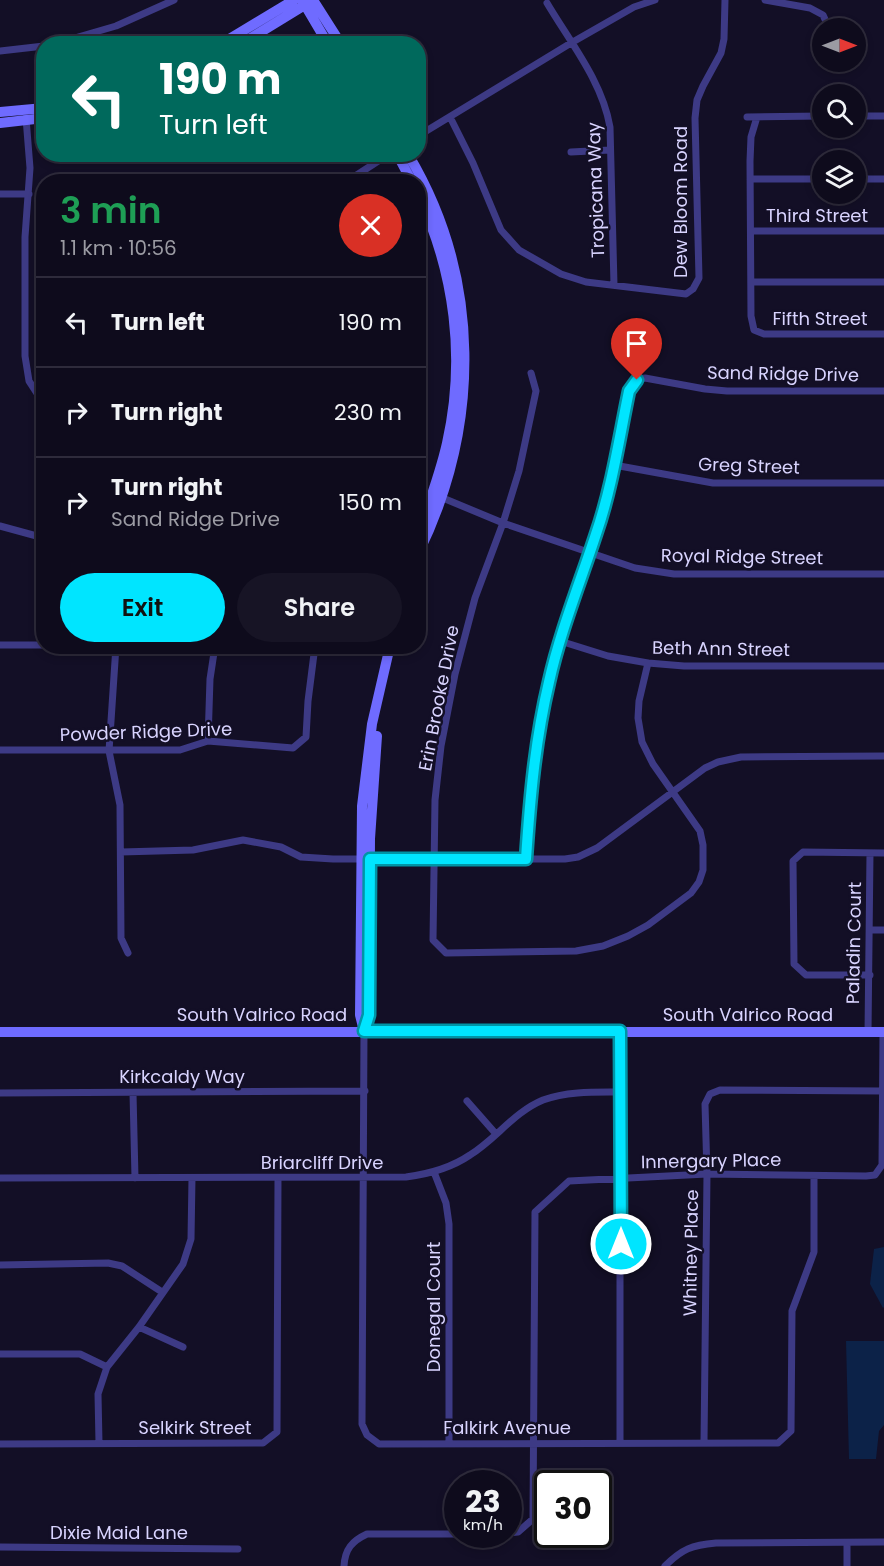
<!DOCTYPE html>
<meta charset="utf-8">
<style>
body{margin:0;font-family:Poppins,sans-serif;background:#171425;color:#f1f3f6;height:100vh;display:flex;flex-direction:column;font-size:22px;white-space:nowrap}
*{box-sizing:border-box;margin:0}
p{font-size:20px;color:#9b9ba3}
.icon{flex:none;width:33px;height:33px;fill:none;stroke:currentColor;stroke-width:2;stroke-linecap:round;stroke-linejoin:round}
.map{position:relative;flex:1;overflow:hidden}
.drawer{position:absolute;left:36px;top:174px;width:390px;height:480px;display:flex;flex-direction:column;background:#0e0b1c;border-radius:24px;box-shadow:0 3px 9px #0003,0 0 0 2px #2e2b3b}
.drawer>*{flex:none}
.top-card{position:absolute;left:36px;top:36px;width:390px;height:126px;border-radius:24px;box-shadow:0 3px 9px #0003,0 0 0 2px #2e2b3b;background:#00695c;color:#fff;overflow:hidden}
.needle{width:39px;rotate:90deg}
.fabs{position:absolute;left:812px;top:18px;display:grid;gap:12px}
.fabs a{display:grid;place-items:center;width:54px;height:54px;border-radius:50%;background:#0e0b1c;box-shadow:0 3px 9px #0003,0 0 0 2px #2e2b3b;font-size:30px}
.speed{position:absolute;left:444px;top:1470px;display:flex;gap:12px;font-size:30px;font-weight:700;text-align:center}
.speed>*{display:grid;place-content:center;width:78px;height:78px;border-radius:50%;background:#0e0b1c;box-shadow:0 3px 9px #0003,0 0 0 2px #2e2b3b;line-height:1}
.speed small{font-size:15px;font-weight:400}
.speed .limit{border:3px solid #111;border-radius:9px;background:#fff;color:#111}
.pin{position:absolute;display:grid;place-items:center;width:51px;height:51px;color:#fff;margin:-62px -26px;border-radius:50% 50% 50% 0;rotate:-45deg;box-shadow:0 0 6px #0007}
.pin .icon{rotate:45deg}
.me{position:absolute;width:66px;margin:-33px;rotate:0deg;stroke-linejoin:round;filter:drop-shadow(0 0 4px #0008)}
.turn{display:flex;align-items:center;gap:21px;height:126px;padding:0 24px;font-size:27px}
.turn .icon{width:78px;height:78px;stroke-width:2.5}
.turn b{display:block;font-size:42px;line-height:51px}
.round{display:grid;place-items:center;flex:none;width:63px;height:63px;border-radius:32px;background:#171425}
.headline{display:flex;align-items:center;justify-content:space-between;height:102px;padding:0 24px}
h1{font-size:36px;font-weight:600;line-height:45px;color:#1e9e55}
.primary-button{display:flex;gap:12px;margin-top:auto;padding:12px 24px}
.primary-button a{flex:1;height:69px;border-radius:36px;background:#00e5ff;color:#111;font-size:24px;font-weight:600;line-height:69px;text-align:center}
.primary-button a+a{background:#171425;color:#f1f3f6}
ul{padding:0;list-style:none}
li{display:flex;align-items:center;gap:18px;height:90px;padding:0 24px;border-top:2px solid #2e2b3b}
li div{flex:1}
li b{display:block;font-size:22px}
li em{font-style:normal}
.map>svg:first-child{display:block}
</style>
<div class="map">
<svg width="884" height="1566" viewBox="0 0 884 1566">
<rect width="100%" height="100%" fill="#130f26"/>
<path fill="#0c2248" d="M884,1247V1307L883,1308L870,1284L874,1249Z
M846,1341H884V1425L879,1431L876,1459H849Z"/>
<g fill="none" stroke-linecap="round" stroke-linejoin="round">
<path stroke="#3d3a85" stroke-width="7" d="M765,0L810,8L823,15L829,28
M547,3C570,42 602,81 610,127L614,285
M54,44L116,26L174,0
M0,51L44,46
M855,116H884
M450,117L473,163L501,230L519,250L561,274L586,282L686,294L693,289L699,278L695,118L697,100L703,86L721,53L724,39L725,0
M747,117L822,116
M757,117L751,137L750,161L751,316L754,330L764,334H884
M26,118L30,168L25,237V356L29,381L44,404
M418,136L571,43L634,7L655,0
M571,152L610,150
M750,179H822
M855,179H884
M346,182L389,154
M0,194H29
M751,231H884
M751,282H884
M531,373L536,391L519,471L503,523L475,598L455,674L441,746L435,800L433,940L446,953L576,951L603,946L628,936L648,925L691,893L699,882L703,870V845L700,831L653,764L642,742L638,718L639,701L648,663
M614,465L713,483H884
M438,496L503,523L635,568L674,574H884
M0,526L44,538
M560,641L608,656L648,663L684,666H884
M0,645H44
M116,646L109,751L120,805L121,938L128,953
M208,741L210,679L215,646
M0,750H180L208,741L293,748L306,737L308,701L315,646
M121,852L193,850L243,840L281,847L301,857L333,859H565L578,857L597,848L705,768L718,762L741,757L884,756
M527,859C530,799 535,741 549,682C560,632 580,583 596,534C612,488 619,439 629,391C632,383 637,379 645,378L705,389L727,391H884
M870,930H884
M870,975H806L794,964L793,861L803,852L884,853
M364,1031L362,1424L367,1435L379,1444L778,1443L791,1431L792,1311L814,1252V1176
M620,1031V1443
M868,1033L870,853
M0,1093L365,1091
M133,1093L135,1178
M467,1101L496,1134
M434,1172L446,1203L449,1224V1444
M0,1178L406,1177C429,1174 451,1168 470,1155C496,1139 514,1112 543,1100C567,1091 595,1092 620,1092
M0,1265L108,1263L122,1266L162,1292
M139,1327L183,1347
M0,1354H80L107,1367
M99,1443L98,1394L107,1367L139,1327L183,1264L191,1239L192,1178
M704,1443L707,1174L705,1104L710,1094L720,1090L883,1091
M0,1444L263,1443L277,1432L278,1178
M508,1533L518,1532L533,1519L535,1212L569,1181L707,1174L866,1176L875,1175L882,1165L883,1032
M0,1547L238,1549
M344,1566C345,1549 352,1541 367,1534H458
M665,1566C682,1549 692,1545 716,1543L884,1542
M847,1566V1543"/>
<path stroke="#6f6bff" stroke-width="10" d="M302,0L328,44
M313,0L341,44
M221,44L294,0
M241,44L313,0
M0,112L44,108
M0,123L44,118
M397,154L412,182
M408,154C482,278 481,426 418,554
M418,194C455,272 466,359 447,443C440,474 429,504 418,534
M364,1031L360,1015L362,806L372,724L390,646
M364,1031L369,1015L370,839L377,736
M0,1032H884"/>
</g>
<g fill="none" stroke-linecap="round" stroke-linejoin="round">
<g stroke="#0095a6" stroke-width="15">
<path id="route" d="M621,1244L620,1031H364L369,1015L370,859H526C530,799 535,741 549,682C560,632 580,583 596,534C612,488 619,439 629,391L637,380"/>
</g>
<use href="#route" stroke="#00e5ff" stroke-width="10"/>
</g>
<g text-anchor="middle" stroke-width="5" stroke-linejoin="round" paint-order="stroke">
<g font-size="18" fill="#d9d4ff" stroke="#130f26">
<text transform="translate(596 190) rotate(-92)" y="6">Tropicana Way</text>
<text transform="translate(681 202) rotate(-90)" y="6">Dew Bloom Road</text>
<text x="817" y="222">Third Street</text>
<text x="820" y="325">Fifth Street</text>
<text transform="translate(783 374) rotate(1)" y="6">Sand Ridge Drive</text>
<text transform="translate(749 466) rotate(2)" y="6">Greg Street</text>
<text transform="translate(742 557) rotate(1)" y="6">Royal Ridge Street</text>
<text transform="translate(721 649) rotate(1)" y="6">Beth Ann Street</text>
<text transform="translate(439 698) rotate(-79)" y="6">Erin Brooke Drive</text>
<text transform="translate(146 732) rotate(-2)" y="6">Powder Ridge Drive</text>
<text transform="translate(854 943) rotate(-89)" y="6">Paladin Court</text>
<text x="262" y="1021">South Valrico Road</text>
<text x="748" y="1021">South Valrico Road</text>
<text x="182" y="1083">Kirkcaldy Way</text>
<text transform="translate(711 1161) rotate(-1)" y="6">Innergary Place</text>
<text x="322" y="1169">Briarcliff Drive</text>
<text transform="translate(691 1253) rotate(-89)" y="6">Whitney Place</text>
<text transform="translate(434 1307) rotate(-90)" y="6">Donegal Court</text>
<text x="195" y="1434">Selkirk Street</text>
<text x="507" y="1434">Falkirk Avenue</text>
<text x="119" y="1539">Dixie Maid Lane</text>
</g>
</g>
</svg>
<div class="fabs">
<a><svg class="needle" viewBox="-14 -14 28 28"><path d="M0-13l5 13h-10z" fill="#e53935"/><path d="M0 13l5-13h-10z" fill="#9b9ba3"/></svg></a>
<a><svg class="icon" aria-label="search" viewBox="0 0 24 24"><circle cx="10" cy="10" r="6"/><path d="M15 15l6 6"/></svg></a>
<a><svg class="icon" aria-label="layers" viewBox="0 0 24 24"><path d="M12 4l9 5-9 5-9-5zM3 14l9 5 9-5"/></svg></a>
</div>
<div class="speed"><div>23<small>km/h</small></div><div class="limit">30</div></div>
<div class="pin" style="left:637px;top:380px;background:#d93025"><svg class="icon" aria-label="arrive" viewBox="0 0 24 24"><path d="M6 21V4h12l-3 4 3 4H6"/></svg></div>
<svg class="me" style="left:621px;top:1244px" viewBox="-20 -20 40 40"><circle r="17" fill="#00e5ff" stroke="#fff" stroke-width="3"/><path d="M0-11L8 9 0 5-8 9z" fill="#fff"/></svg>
<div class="top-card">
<div class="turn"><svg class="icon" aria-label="left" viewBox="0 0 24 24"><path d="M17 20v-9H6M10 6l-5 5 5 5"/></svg><div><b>190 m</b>Turn left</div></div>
</div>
<section class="drawer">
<div class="headline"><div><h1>3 min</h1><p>1.1 km · 10:56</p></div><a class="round" style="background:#d93025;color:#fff"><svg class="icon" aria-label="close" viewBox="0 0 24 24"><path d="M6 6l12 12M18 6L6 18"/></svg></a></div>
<ul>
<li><svg class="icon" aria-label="left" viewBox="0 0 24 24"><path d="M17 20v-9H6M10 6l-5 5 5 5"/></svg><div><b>Turn left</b></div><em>190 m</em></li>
<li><svg class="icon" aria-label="right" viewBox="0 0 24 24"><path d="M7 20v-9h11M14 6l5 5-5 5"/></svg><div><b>Turn right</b></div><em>230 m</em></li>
<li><svg class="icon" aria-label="right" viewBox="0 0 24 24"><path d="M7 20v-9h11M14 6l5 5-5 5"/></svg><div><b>Turn right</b><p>Sand Ridge Drive</p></div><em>150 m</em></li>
</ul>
<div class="primary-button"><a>Exit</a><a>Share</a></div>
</section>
</div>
